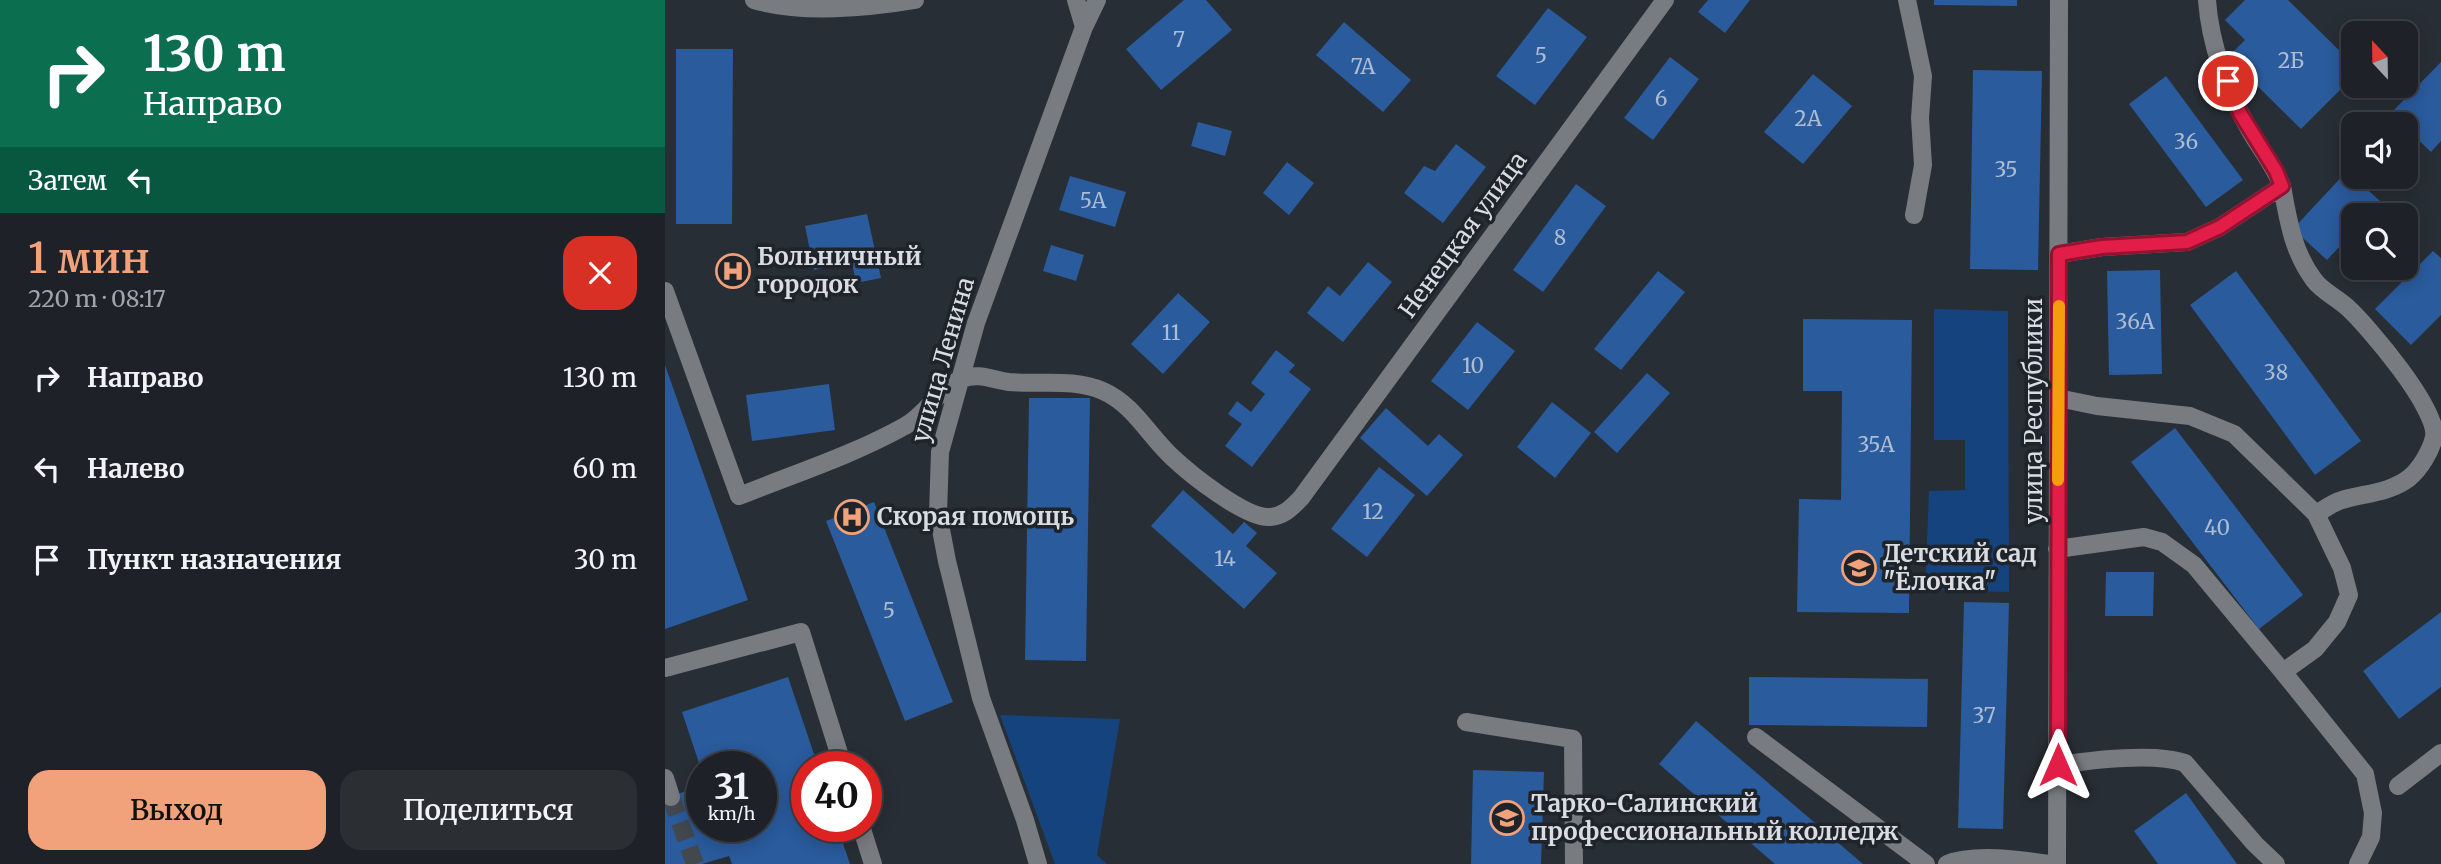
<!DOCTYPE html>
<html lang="ru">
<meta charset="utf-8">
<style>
body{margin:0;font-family:Merriweather,serif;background:#2b2f34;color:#f1f3f6;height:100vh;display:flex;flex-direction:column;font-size:26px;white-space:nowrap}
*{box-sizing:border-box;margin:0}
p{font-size:23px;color:#a1a4a8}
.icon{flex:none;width:38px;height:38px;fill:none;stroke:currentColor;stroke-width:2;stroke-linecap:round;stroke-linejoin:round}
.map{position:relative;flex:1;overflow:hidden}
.panel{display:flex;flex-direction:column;background:#1e2228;width:665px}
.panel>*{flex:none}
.hud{background:#0b6e4f;color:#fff;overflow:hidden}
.needle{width:46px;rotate:338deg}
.tools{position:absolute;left:1676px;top:21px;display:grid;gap:14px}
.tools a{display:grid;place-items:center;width:77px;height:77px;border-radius:14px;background:#1e2228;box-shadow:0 4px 18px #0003,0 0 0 2px #3c3f45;font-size:35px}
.speed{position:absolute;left:21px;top:751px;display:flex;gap:14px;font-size:35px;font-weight:700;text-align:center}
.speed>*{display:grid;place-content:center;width:91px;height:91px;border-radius:50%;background:#1e2228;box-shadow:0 4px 18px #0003,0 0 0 2px #3c3f45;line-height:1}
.speed small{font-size:18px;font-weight:400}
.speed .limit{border:10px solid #d22;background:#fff;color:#111}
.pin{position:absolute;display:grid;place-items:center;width:60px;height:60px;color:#fff;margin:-30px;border:4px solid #fff;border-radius:50%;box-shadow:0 2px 7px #0007}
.me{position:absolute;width:77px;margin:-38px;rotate:0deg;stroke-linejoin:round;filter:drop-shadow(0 0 5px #0008)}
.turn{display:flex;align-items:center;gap:24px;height:147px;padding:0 28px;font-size:32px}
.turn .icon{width:91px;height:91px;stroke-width:2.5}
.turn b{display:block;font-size:49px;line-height:60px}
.then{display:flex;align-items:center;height:66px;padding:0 28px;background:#0003;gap:14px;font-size:26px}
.round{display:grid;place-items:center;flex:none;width:74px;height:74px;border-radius:21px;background:#2b2f34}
.headline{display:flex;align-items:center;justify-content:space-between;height:119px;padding:0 28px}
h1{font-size:42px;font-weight:600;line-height:52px;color:#f1a27b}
.action{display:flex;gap:14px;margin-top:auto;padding:14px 28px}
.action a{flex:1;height:80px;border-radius:21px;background:#f1a27b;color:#111;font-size:28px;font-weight:600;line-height:80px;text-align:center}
.action a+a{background:#2b2f34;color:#f1f3f6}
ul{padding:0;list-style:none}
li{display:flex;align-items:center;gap:21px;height:91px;padding:0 28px}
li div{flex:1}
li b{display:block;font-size:26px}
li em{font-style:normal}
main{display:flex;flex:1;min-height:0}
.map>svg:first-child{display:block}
</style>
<main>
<section class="panel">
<div class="hud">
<div class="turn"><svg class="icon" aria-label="right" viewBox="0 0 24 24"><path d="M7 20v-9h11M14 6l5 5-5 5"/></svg><div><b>130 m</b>Направо</div></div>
<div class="then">Затем<svg class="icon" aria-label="left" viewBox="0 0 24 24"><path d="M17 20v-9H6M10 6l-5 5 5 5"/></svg></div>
</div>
<div class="headline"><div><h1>1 мин</h1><p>220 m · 08:17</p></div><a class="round" style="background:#d93025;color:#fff"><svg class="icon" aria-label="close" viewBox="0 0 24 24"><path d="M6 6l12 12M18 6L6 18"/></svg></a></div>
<ul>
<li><svg class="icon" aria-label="right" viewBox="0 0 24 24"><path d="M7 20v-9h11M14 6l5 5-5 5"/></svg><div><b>Направо</b></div><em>130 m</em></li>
<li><svg class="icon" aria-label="left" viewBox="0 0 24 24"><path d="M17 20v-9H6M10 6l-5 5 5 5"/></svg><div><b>Налево</b></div><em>60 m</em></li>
<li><svg class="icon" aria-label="arrive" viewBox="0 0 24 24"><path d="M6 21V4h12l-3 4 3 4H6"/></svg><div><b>Пункт назначения</b></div><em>30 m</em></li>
</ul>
<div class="action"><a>Выход</a><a>Поделиться</a></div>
</section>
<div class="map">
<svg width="1776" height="864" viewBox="0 0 1776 864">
<rect width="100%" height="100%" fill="#282e35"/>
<path fill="#15437e" d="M1269,309L1343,311L1344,592L1260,590L1264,491L1300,490V440H1269Z
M335,715L455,719L432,855L442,864H390Z"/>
<path fill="#2a5b9d" d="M519,0H541L567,30L496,90L461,49Z
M1043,0H1085L1060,33L1033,12Z
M1269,0H1352V6L1269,5Z
M1580,0H1623L1689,65V76L1636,129L1563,57L1580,40L1560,20Z
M883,8L922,37L870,105L831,76Z
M679,22L746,80L718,112L651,55Z
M11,49H68L67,224H11Z
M1005,57L1034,79L988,140L959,118Z
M1776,62V141L1766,152L1741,128V124H1738L1726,113Z
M1308,70L1377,71L1373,270L1305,269Z
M1148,74L1187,106L1138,164L1099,132Z
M1501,76L1578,180L1541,207L1464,104Z
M533,122L567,131L560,156L526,146Z
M791,144L821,167L778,223L739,193L759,166L770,171Z
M622,162L649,183L624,215L598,193Z
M1682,171L1716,202L1703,215H1689V231L1662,260L1628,229Z
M405,176L461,192L450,227L394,210Z
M911,184L941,206L878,292L848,270Z
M202,214L216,278L191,283L187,262L149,270L140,226Z
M386,245L419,255L411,281L378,271Z
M1768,251L1776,258V315L1746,345L1710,309Z
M703,262L727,282L678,342L642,313L663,286L675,296Z
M1495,270L1497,374L1444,375L1442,271Z
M993,271L1020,292L956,370L929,349Z
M1571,271L1696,441L1650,475L1525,305Z
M513,293L545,322L498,374L466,344Z
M1138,319L1247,320L1244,613L1132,612L1134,499L1176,500L1177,391H1138Z
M812,322L850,351L803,410L766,381Z
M611,350L630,365L624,372L646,389L587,467L560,446L577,424L563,414L572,401L586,412L600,394L586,383Z
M0,365L83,600L0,629Z
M982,373L1005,393L952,453L929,432Z
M164,384L170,430L87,441L81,395Z
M364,398H425L421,661L360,660Z
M887,402L926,433L890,478L852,447Z
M721,408L763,446L774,434L798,455L762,496L695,438Z
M1510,428L1638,595L1594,629L1466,462Z
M714,467L750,495L702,557L666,529Z
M518,490L568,534L579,522L592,533L581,546L612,573L579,609L486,526Z
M209,502L288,702L240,721L161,521Z
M1441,572H1489L1488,616H1440Z
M1299,602L1344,603L1338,829L1293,828Z
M1776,612V687L1734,719L1698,671Z
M123,677L153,766H142V826H172L185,864H67L64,856L37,864H0V798L37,786V826H96V766H35L17,712Z
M1084,677L1263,679L1262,727L1084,725Z
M1031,721L1198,864H1110L994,764Z
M808,770L879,772L876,864H806Z
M1521,793L1572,864H1493L1469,831Z"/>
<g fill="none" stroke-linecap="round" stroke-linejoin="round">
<path stroke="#43484f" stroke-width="18" stroke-dasharray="18 9" stroke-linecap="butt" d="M6,797L30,864"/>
<path stroke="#787b7f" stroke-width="18" d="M89,0C136,14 203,8 250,0
M411,0L419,27
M1242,0L1258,76L1255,118L1258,165L1249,215
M1617,186C1623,220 1628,252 1649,280C1657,291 1672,298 1682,307C1703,326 1774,410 1769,437C1766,451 1755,469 1744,478C1723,494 1698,493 1674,501C1666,504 1658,510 1651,514
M1394,254L1437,247L1522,242L1555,227L1617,186C1609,165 1595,149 1584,129C1562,91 1545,44 1542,0
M0,291L74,496C129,474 188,455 240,426C261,415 274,388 297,379C313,372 328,380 344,382C375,385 408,378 438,391C468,404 484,436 507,457C525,474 581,519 605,517C619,516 626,508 636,498L1000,0
M1392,549L1479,537L1497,542L1529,565L1618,672L1650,649L1672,622L1684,595L1677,568L1651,514L1569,434L1525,416L1432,406L1393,398
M0,668L136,632L178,766
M1618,672L1700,774L1708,813L1706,837L1693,864
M801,722L908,739L909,864
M1091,737L1261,864
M1393,765C1427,760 1488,752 1520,763L1590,844L1611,864
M0,778L6,797
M1733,786L1776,753
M196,826L208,864
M373,864L360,820L316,698L282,561L273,514L275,452L311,323L419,27L432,0
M1282,864C1309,853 1357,860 1385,864
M1392,864L1394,0"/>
</g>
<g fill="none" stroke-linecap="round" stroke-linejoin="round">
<g stroke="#92132f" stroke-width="18">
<path id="route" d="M1393,765L1394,254L1437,247L1522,242L1555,227L1617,186L1611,171L1575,113L1563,81"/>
</g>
<use href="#route" stroke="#e11d48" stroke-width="12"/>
<path stroke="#f59e0b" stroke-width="12" d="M1393,480L1394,306"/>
</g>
<defs>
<g id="hospital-ring" transform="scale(1.75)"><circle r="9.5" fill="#1f242b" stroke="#f1a27b" stroke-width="1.5"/><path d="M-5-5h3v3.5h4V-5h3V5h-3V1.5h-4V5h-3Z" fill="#f1a27b"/></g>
<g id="school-ring" transform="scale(1.75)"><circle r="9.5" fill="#1f242b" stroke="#f1a27b" stroke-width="1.5"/><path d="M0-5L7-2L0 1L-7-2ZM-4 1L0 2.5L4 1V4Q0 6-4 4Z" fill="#f1a27b"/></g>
<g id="university-ring" transform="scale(1.75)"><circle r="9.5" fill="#1f242b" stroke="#f1a27b" stroke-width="1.5"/><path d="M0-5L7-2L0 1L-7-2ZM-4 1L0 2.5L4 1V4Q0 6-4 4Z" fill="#f1a27b"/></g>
</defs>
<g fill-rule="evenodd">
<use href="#hospital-ring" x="68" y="271"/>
<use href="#hospital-ring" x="187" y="517"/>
<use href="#school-ring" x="1194" y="568"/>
<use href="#university-ring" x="842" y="818"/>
</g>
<g text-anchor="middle" stroke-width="7" stroke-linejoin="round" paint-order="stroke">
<g font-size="21" fill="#adbcd1">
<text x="514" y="47">7</text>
<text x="876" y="63">5</text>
<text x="1626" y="68">2Б</text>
<text x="698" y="74">7А</text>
<text x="996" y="106">6</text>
<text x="1143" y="126">2А</text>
<text x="1521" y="149">36</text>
<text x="1341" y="177">35</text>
<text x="428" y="208">5А</text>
<text x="895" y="245">8</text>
<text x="1470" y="329">36А</text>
<text x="506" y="340">11</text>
<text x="808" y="373">10</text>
<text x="1611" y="380">38</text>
<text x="1211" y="452">35А</text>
<text x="708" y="519">12</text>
<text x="1552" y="535">40</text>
<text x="560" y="566">14</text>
<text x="224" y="618">5</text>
<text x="1319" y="723">37</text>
</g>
<g font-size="24" fill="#d9dde2" stroke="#1f242b">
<text transform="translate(798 235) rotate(-54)" y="8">Ненецкая улица</text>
<text transform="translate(278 360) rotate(-74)" y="8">улица Ленина</text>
<text transform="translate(1369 411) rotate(-90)" y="8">улица Республики</text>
</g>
<g font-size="24" font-weight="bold" fill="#d9dde2" stroke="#1f242b" text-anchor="start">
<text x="92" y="265">Больничный<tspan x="92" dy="28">городок</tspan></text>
<text x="212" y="525">Скорая помощь</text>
<text x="1218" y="562">Детский сад<tspan x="1218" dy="28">"Ёлочка"</tspan></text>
<text x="866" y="812">Тарко-Салинский<tspan x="866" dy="28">профессиональный колледж</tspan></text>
</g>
</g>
</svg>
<div class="tools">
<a><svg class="needle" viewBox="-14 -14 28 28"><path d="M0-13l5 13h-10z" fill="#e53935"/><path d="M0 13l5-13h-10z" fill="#a1a4a8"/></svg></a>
<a><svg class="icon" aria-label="sound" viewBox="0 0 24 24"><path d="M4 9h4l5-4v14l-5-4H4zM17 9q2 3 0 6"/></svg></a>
<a><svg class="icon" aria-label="search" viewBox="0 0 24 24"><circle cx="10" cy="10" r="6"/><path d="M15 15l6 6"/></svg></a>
</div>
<div class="speed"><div>31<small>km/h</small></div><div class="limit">40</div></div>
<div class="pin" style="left:1563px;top:81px;background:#d93025"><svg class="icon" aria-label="arrive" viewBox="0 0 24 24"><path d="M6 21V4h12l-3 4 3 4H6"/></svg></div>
<svg class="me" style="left:1393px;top:765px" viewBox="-20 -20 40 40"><path d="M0-17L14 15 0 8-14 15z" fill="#e11d48" stroke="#fff" stroke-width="4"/></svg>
</div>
</main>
